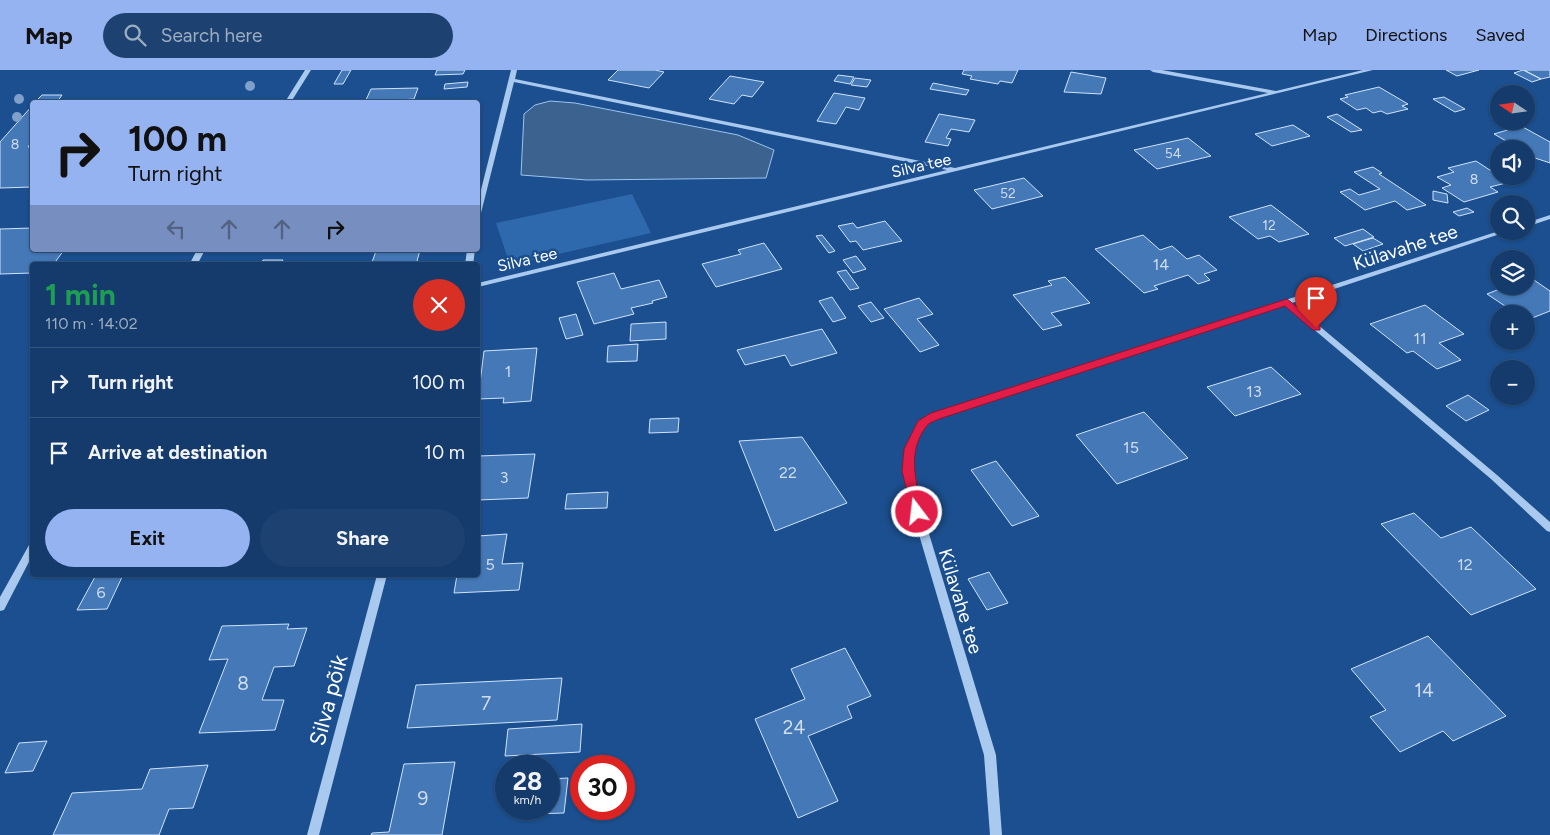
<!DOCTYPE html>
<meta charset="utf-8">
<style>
body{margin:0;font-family:Figtree,sans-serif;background:#1d4271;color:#f1f3f6;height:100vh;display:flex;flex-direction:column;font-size:19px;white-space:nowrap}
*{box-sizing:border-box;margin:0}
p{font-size:16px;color:#9dadc1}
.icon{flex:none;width:28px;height:28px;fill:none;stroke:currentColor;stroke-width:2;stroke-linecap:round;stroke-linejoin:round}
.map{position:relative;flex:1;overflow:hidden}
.side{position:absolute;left:30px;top:192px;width:450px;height:315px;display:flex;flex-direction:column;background:#143b6b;border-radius:5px;box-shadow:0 1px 4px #0004,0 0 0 1px #33557e}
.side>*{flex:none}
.hud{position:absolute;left:30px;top:30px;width:450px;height:152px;border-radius:5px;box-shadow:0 1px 4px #0004,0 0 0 1px #33557e;background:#95b2f1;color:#111;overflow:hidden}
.needle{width:32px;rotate:283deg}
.fabs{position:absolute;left:1490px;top:15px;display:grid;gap:10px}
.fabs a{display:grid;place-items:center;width:45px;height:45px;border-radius:50%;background:#143b6b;box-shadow:0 1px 4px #0004,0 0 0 1px #33557e;font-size:25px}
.speed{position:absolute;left:495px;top:685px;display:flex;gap:10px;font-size:25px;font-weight:700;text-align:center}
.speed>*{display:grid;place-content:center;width:65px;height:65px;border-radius:50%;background:#143b6b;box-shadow:0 1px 4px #0004,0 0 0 1px #33557e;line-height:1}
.speed small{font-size:12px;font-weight:400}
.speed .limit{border:8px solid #d22;background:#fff;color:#111}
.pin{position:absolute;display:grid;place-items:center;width:42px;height:42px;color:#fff;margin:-51px -21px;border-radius:50% 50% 50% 0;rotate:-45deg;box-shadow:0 0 5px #0007}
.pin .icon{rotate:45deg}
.me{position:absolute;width:55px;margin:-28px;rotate:345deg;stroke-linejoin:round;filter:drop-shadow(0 0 4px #0008)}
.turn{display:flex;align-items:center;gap:18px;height:105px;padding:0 15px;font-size:22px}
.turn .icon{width:65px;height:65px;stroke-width:2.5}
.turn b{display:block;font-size:35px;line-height:42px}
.lanes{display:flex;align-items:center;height:48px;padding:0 15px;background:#0003;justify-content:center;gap:25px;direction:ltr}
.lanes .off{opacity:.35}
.round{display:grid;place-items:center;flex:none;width:52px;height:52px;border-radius:26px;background:#1d4271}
.overview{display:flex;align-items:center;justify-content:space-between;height:85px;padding:0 15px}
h1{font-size:30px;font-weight:700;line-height:38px;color:#1e9e55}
.button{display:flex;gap:10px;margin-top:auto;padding:10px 15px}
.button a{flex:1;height:58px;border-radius:30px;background:#95b2f1;color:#111;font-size:20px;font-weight:700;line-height:58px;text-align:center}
.button a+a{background:#1d4271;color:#f1f3f6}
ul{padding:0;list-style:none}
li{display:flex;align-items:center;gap:15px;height:70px;padding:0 15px;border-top:1px solid #33557e}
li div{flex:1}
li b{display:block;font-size:19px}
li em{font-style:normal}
header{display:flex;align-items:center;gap:30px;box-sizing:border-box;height:70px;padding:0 25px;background:#95b2f1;color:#111}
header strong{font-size:24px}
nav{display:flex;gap:28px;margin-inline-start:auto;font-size:18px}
.search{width:350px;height:45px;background:#1d4271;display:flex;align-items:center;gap:12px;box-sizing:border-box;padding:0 18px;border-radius:28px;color:#9dadc1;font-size:19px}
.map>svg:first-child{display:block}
</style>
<header>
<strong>Map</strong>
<div class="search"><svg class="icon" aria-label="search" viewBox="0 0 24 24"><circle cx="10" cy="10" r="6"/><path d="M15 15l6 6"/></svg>Search here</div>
<nav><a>Map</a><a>Directions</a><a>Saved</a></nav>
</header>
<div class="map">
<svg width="1550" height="765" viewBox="0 0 1550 765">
<rect width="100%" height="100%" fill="#1b4f8f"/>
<path fill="#2e69ad" d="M632,124L651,163L510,195L496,153Z"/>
<path fill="#3c6290" stroke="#9cc4f0" d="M550,31L575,33L738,65L774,80L766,108L587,110L521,105L524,44L535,35Z"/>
<path fill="#4478b7" stroke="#cfe3fa" d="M342,0H351L343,14H334Z
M437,0H465L463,4L435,5Z
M618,0H655L664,2L649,18L608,10Z
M964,0H1018L1012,13L1000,11L998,14L970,9L972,6L962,4Z
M1446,0H1479L1457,6Z
M1523,0L1541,9L1532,12L1514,3Z
M1524,0H1550V7L1541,9Z
M1071,2L1106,8L1101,24L1064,22Z
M838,5L854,7L850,14L834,11Z
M730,6L764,12L752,27L742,25L734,34L709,29Z
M855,8L871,10L867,17L851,15Z
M468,12L467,17L444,19L445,14Z
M933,13L969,20L966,25L930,19Z
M1379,17L1408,34L1402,36L1408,39L1387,44L1381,41L1373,43L1366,38L1357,40L1340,29L1348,27L1345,25Z
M418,18L414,29L399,30L398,32H365L371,19Z
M834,23L865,28L859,40L846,37L836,54L817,51Z
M42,25H62L57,32H35Z
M1444,27L1465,39L1455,42L1433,29Z
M32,36V71L28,77H32V117L0,118V72Z
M939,44L975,50L969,62L951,59L946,68L951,69L948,76L925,72Z
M1337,44L1362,60L1351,62L1327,47Z
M1293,55L1310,66L1272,76L1255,64Z
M1521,56L1550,72V93L1535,88L1526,83V79H1520L1494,64Z
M1188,68L1211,86L1157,99L1134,80Z
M1476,91L1499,106L1510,112L1490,117L1498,122L1464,132L1442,118L1451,115L1437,107L1454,102L1448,98Z
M1373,97L1382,103L1379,104L1426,135L1407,140L1395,131L1365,140L1340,122L1350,119L1359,125L1380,119L1354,102Z
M1024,108L1043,126L992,139L974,120Z
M1433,121L1447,124L1448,133L1433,130Z
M1271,135L1309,164L1279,172L1270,166L1258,169L1229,147Z
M1467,138L1474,142L1459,146L1453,142Z
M885,151L902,171L863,180L856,171L850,172L838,156L853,153L857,158Z
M32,158V180H64L53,195H32V203L0,204V159Z
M1363,159L1374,167L1345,176L1334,168Z
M822,165L835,181L829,183L816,166Z
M1143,165L1160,180L1172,176L1187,189L1199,185L1217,200L1204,204L1210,210L1198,214L1188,205L1154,216L1158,219L1144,223L1095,179Z
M1373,168L1383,174L1363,181L1353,174Z
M764,173L782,199L716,217L702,194L741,184L738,180Z
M420,180L416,195H371L376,181Z
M856,186L866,199L853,203L843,190Z
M263,190H283L280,195H261Z
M846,200L859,218L850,220L837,202Z
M614,203L621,219L659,210L667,227L652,231L653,233L631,238L634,244L594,254L577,212Z
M1065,207L1090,233L1051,243L1062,255L1043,260L1013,225L1052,215L1048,211Z
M1531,208L1550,221V241L1527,250L1526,244H1517L1487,224L1507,216H1526V210Z
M832,227L846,248L833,252L819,231Z
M919,228L933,244L917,249L939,275L920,282L884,239Z
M871,232L884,248L871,252L858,236Z
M1425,235L1464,264L1439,273L1461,290L1437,299L1413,281L1407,283L1370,254Z
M576,244L583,265L566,269L559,248Z
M666,252V269L630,271L631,254Z
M822,259L837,283L791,296L785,285L745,295L737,280Z
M638,274L637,291L607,292L608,276Z
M537,278L531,331L503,333L504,328L478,329L484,281Z
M1271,297L1301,324L1235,346L1207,317Z
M1468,325L1489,340L1466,351L1446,336Z
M1144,342L1188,388L1117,414L1076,365Z
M679,348L678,362L649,363L650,349Z
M802,367L847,433L775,461L739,371Z
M535,384L528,428L478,430V386Z
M996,391L1039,446L1012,456L971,400Z
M608,422L607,438L565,439L567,424Z
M1414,443L1441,468L1471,457L1536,519L1471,545L1381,454Z
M507,464L502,494L523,493L519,520L454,523L457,505H478V466Z
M989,502L1008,533L987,540L968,509Z
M96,505H123L107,539L77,540Z
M289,554L287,559L307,558L294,596L274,597L262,630H284L275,660L199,663L228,589L209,590L222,556Z
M1428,566L1506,646L1453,671L1443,661L1400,682L1370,647L1386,640L1351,599Z
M845,578L871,626L847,636L852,648L808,666L838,731L798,748L755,649L805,629L791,599Z
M562,608L557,650L407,658L416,615Z
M582,654L580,682L505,686L508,659Z
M47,671L33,701L5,703L19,673Z
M455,692L442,765H371L372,763L389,762L404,694Z
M208,695L193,738L169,739L159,765H53L72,723L142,719L150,699Z
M568,708L564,743L533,744L534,739H549V709Z"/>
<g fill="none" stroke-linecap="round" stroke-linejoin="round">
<path fill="#a9c9ee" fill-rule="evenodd" d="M305,0H311L291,32H285Z
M511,0H517L515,9L955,98L1268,23L1153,2L1150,0H1162L1276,21L1363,0H1373L478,217V213L947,100L514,12L481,143L478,145V132Z
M1550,145V149L1526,157V153Z
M1499,161H1509L1292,233L1497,405L1550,452V462L1547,461L1491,409L1285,235L938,348L925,355L914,379L912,401L917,424L996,685L1002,765H990L984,685L907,424L904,401L906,379L919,351L932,344Z
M197,180H205L197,195H189Z
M467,180H475L473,195H465Z
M32,474V486L4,540L0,541V527L29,475Z
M377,505H387L319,765H307Z"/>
</g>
<g fill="#7ea0ca">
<circle cx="250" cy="16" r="5"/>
<circle cx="19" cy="29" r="5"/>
<circle cx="17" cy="47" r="5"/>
</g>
<path fill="#e11d48" stroke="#92132f" d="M1287,229L1320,255V260H1313L1285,236L939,349C935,351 928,353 926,357C906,383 917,415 923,442L922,446H913L902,401L904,379L918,351L931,343Z"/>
<g text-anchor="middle" stroke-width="5" stroke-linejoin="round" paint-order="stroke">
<g font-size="14" fill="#d0dded">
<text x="15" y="79">8</text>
<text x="1173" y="88">54</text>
<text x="1474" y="114">8</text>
<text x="1008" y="128">52</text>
<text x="1269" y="160">12</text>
</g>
<g font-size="16" fill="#fff" stroke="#1b4f8f">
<text transform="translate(921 95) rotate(-13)" y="6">Silva tee</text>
<text transform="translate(527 189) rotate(-13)" y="6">Silva tee</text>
</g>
<g font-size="16" fill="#d0dded">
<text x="1161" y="200">14</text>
<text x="1420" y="274">11</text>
<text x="508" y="307">1</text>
<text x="1254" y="327">13</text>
<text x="1131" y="383">15</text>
<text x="788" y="408">22</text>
<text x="504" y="413">3</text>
<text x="490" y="500">5</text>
<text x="1465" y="500">12</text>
<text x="101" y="528">6</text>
</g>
<g font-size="19" fill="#fff" stroke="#1b4f8f">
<text transform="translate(1405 177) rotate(-18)" y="7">Külavahe tee</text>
<text transform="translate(961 531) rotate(73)" y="7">Külavahe tee</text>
</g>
<g font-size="19" fill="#d0dded">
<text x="243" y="620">8</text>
<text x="1424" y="627">14</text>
<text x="486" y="640">7</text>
<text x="794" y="664">24</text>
<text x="423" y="735">9</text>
</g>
<g font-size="22" fill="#fff" stroke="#1b4f8f">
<text transform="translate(328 630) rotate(-75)" y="8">Silva põik</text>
</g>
</g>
</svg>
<div class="fabs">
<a><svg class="needle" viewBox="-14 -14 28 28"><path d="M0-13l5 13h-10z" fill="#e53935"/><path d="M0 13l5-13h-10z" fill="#9dadc1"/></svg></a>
<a><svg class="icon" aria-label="sound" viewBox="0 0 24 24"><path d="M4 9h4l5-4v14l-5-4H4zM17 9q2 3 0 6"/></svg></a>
<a><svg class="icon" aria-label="search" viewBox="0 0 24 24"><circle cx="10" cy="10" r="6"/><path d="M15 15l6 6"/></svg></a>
<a><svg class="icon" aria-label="layers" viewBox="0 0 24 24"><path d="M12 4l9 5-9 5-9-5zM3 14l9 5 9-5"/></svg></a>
<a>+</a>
<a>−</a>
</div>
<div class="speed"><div>28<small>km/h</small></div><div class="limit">30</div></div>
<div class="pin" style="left:1316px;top:258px;background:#d93025"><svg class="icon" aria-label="arrive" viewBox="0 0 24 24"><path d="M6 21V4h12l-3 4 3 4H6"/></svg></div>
<svg class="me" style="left:917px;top:442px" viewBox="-20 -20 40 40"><circle r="17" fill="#e11d48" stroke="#fff" stroke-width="3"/><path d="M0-11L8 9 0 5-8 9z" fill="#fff"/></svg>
<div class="hud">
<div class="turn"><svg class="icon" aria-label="right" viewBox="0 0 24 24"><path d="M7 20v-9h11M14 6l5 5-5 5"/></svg><div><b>100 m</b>Turn right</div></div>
<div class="lanes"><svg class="icon off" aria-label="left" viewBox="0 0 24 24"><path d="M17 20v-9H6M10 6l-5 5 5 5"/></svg><svg class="icon off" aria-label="ahead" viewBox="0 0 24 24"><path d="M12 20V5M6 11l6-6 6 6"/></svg><svg class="icon off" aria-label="ahead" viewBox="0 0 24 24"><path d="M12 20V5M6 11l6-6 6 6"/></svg><svg class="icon" aria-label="right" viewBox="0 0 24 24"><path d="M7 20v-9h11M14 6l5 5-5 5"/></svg></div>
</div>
<section class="side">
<div class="overview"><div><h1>1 min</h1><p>110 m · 14:02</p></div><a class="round" style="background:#d93025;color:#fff"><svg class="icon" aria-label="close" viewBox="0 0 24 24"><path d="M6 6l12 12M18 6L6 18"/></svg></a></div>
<ul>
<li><svg class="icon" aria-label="right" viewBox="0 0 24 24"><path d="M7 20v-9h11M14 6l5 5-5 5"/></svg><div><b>Turn right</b></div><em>100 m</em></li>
<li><svg class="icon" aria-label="arrive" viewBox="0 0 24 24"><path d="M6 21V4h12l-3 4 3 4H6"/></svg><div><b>Arrive at destination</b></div><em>10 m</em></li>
</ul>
<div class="button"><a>Exit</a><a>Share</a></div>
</section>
</div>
